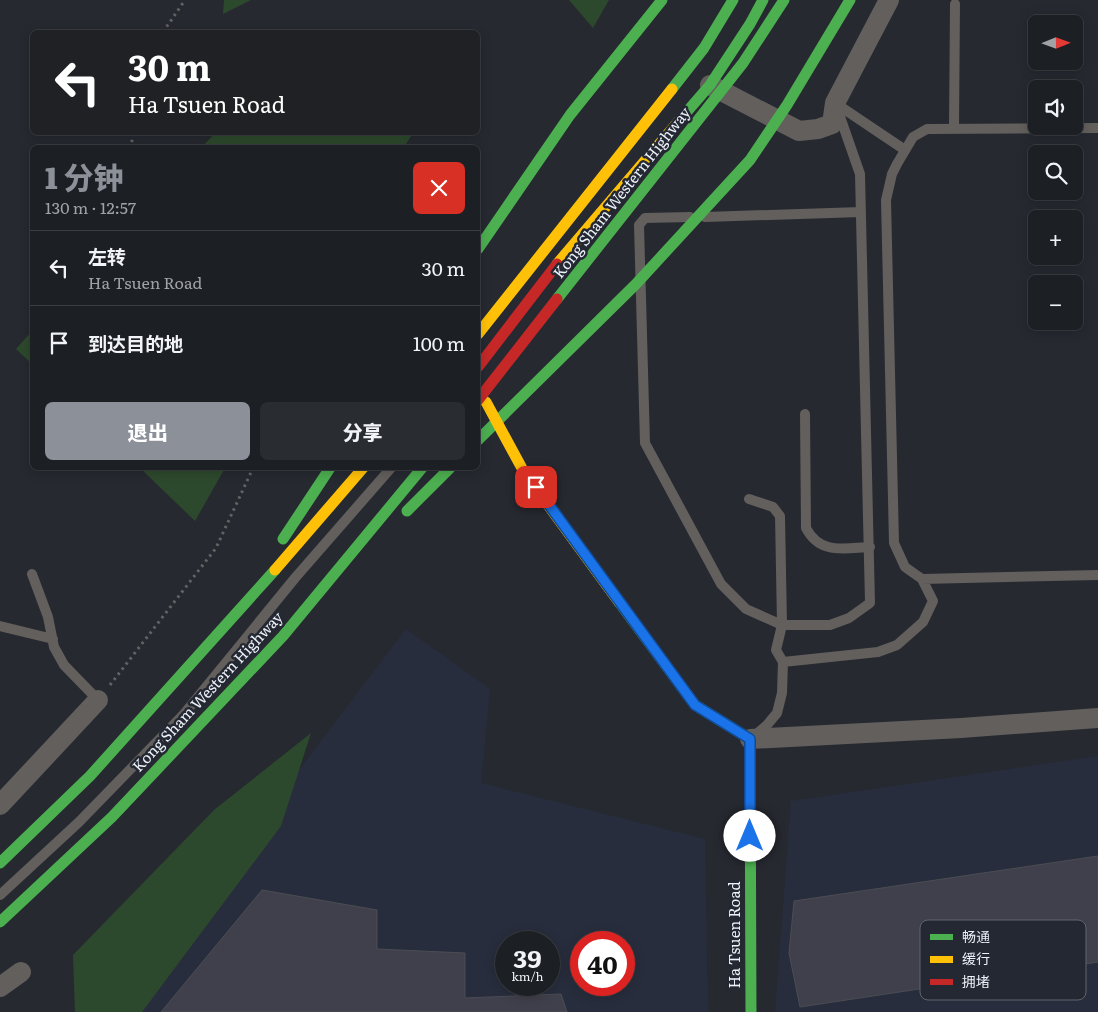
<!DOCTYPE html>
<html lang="zh">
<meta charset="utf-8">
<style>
body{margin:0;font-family:Literata,"Noto Sans SC",serif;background:#292c31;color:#f1f3f6;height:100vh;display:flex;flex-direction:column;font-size:19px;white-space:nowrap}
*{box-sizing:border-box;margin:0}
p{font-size:16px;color:#a0a2a6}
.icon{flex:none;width:28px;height:28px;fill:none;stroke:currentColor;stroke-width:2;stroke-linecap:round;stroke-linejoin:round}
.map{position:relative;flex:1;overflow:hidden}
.side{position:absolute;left:30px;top:145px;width:450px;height:325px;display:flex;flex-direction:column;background:#1c1f24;border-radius:8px;box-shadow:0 2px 12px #0003,0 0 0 1px #3a3d41}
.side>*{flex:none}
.banner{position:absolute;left:30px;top:30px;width:450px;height:105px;border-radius:8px;box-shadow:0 2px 12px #0003,0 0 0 1px #3a3d41;background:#202124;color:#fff;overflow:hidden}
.needle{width:32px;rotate:89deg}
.buttons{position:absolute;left:1028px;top:15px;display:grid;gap:10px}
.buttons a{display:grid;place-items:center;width:55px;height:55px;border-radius:8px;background:#1c1f24;box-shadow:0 2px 12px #0003,0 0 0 1px #3a3d41;font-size:25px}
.speed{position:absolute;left:495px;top:931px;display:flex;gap:10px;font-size:25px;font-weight:700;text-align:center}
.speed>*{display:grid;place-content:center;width:65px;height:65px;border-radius:50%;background:#1c1f24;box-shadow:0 2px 12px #0003,0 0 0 1px #3a3d41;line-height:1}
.speed small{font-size:12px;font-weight:400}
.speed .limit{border:8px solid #d22;background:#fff;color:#111}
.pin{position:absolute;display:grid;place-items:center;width:42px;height:42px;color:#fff;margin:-21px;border-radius:10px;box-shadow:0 2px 8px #0006}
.me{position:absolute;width:55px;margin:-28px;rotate:0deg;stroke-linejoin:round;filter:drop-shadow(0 0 4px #0008)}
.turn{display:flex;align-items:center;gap:18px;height:105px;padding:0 15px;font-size:22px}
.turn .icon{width:65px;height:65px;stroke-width:2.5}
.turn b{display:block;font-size:35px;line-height:42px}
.round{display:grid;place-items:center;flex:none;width:52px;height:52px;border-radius:8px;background:#292c31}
.head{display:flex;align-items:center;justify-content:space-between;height:85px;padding:0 15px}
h1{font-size:30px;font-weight:800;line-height:38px;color:#8c9099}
.button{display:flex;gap:10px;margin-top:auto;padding:10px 15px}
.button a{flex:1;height:58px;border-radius:8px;background:#8c9099;color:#fff;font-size:20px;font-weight:800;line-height:58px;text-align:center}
.button a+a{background:#292c31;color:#f1f3f6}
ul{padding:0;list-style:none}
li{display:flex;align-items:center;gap:15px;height:75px;padding:0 15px;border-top:1px solid #3a3d41}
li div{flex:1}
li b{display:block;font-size:19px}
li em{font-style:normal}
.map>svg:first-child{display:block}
</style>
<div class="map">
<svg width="1098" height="1012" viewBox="0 0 1098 1012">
<rect width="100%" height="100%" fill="#262930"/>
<path fill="#282d3d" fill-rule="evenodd" d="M406,629L490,689L481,783L705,839L708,1012H121L123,1001ZM506,942H549V985H506ZM581,942H624V985H581Z
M1098,756V1012H775L791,801Z"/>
<path fill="#2d492d" d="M224,0H251L223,14Z
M569,0H609L593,28Z
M216,132H413V133L404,147H202Z
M32,331V364L16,349Z
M140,468H225L195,521Z
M311,733L281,826L142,1012H75L73,955L214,810Z"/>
<path fill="#40404c" stroke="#4b4d52" d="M1098,856V962L800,1007L789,953L794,901Z
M262,890L377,910V949L465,953V998L561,994L567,1012H161Z"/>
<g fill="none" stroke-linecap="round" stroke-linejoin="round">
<path stroke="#636363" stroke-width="3" stroke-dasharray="2.5 4" stroke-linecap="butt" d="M163,32L185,0
M133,148L131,145L134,132
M110,685L216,548L253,468"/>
<path stroke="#625f5d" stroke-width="10" d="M835,103L905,150
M954,128L955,4
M1098,128L927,129L913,137L897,164L892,174L886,200L894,543L905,567L922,579L1098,575
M690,217L645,218L639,225L645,443L721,584L746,609L782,625H830L849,618L870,603L860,174L838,111
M705,217L861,212
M805,414L806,528C820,555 844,548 870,547
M749,499L773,507L780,516L782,625L776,650L783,662L782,693L777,713L767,725L753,737
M32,574L48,617L54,647L64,665L98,700
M0,626L53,639
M783,662L878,652L897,645L923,622L933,601L922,579
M0,895L79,822L184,714L295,578L391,468"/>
<path stroke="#625f5d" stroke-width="20" d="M710,85L799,131L818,129L832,124L835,103L889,0
M750,739L961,728L1098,718
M0,805L98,700
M0,987L21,972"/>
<path stroke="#4caf50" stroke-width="11" d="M672,89L704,48L733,0
M678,122L710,85L750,24L763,0
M478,249L570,115L662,0
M557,299L743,63L784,0
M478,440L636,284L750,160L787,105L850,0
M407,511L450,468
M283,539L330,468
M619,602L695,705L750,739L751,1012
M0,863L90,776L275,570
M0,922L112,817L283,636L422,468"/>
<path stroke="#ffc107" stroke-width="11" d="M557,264L678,122
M478,334L672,89
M486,402L524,472L619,602
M275,570L363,468"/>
<path stroke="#c62828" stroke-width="11" d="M478,367L557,264
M478,400L557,299"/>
</g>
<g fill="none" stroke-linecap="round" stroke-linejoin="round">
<g stroke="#114b97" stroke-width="12">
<path id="route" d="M536,487L695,705L750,739V836"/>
</g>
<use href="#route" stroke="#1a73e8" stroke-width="9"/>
</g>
<g text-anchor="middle" stroke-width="5" stroke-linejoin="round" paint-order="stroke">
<g font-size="15" fill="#edf1f8" stroke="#232833">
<text transform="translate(622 193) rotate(-52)" y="5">Kong Sham Western Highway</text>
<text transform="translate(208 692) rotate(-47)" y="5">Kong Sham Western Highway</text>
<text transform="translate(735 935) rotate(-90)" y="5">Ha Tsuen Road</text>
</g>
</g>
<rect x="920" y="920" width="166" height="80" rx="8" fill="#232833" stroke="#60646e" stroke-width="1"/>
<rect x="930" y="934" width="23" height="6" fill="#4caf50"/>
<rect x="930" y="956" width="23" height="7" fill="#ffc107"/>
<rect x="930" y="979" width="23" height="6" fill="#c62828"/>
<g font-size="14" fill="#edf1f8">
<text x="962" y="942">畅通</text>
<text x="962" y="964">缓行</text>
<text x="962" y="987">拥堵</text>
</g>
</svg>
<div class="buttons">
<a><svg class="needle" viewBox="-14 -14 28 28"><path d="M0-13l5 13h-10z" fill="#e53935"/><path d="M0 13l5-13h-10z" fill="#a0a2a6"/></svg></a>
<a><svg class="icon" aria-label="sound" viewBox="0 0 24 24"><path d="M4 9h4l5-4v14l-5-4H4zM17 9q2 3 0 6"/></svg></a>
<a><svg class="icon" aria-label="search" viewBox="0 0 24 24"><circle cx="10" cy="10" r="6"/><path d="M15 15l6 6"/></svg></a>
<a>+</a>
<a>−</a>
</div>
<div class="speed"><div>39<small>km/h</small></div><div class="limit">40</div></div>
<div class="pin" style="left:536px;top:487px;background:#d93025"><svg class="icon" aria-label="arrive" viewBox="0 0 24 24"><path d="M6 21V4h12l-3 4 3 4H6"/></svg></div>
<svg class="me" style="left:750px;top:836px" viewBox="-20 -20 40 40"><circle r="19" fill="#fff"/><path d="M0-13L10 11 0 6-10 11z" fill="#1a73e8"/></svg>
<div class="banner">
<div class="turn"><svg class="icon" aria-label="left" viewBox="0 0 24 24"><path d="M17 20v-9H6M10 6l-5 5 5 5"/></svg><div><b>30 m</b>Ha Tsuen Road</div></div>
</div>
<section class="side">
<div class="head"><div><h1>1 分钟</h1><p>130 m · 12:57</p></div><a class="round" style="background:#d93025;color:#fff"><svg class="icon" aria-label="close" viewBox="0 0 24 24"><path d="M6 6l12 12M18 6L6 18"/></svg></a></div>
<ul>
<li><svg class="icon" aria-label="left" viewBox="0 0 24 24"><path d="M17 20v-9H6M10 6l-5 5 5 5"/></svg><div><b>左转</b><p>Ha Tsuen Road</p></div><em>30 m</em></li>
<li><svg class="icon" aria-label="arrive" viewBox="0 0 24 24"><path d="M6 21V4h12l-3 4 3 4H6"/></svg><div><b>到达目的地</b></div><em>100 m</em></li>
</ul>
<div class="button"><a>退出</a><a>分享</a></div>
</section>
</div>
